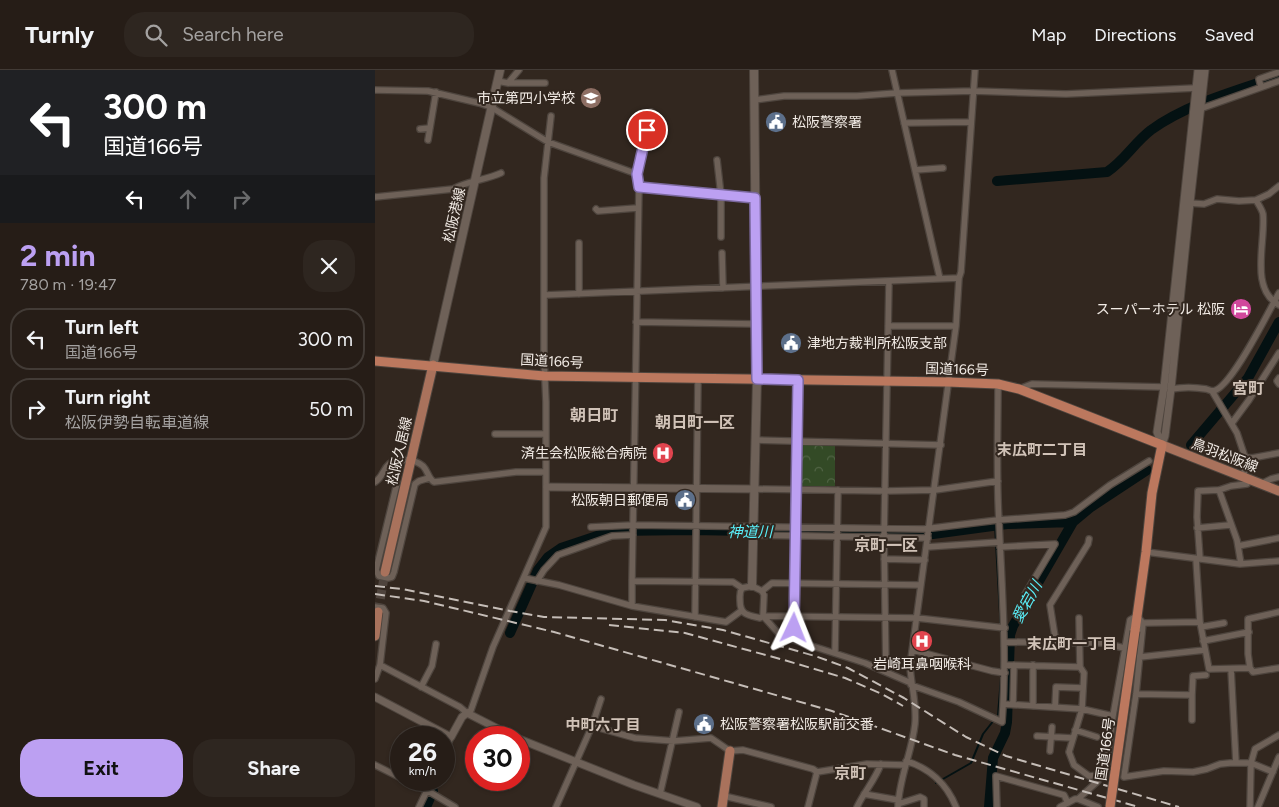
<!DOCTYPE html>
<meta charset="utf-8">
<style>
body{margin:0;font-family:Figtree,"Noto Sans JP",sans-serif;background:#2e2620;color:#f1f3f6;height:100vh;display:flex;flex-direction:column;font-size:19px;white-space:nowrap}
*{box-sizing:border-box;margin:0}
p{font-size:16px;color:#a4a2a1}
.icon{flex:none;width:28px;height:28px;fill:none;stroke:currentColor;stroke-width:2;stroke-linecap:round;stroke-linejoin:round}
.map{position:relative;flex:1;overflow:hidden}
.panel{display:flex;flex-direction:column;background:#261d17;width:375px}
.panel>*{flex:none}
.top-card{background:#202124;color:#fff;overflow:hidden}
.speed{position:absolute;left:15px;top:656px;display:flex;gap:10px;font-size:25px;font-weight:700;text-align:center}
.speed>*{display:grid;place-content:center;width:65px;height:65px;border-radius:50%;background:#261d17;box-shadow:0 1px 4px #0004,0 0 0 1px #423b36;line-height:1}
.speed small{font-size:12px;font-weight:400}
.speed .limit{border:8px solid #d22;background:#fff;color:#111}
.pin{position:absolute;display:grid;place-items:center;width:42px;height:42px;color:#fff;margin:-21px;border:2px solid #fff;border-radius:50%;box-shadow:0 1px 5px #0007}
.me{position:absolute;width:55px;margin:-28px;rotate:2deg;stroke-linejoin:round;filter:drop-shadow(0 0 4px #0008)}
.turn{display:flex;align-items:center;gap:18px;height:105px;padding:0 20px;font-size:22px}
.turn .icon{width:65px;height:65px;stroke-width:2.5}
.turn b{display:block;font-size:35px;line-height:42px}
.lanes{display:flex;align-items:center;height:48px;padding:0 20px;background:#0003;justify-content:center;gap:25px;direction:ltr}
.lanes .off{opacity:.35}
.round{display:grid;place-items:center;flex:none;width:52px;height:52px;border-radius:20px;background:#2e2620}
.head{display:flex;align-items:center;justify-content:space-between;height:85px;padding:0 20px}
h1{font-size:30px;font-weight:700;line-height:38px;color:#bca0f2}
.cta{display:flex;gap:10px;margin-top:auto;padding:10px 20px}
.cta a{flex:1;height:58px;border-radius:20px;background:#bca0f2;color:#111;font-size:20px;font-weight:700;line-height:58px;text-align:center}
.cta a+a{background:#2e2620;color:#f1f3f6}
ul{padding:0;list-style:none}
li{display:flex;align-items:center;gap:15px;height:62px;margin:0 10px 8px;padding:0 10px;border:2px solid #423b36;border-radius:20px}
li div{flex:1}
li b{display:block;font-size:19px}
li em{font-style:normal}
header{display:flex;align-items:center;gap:30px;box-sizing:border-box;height:70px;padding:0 25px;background:#261d17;border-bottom:1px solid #423b36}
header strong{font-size:24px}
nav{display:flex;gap:28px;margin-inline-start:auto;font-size:18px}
.search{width:350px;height:45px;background:#2e2620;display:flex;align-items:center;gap:12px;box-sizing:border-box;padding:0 18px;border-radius:20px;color:#a4a2a1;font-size:19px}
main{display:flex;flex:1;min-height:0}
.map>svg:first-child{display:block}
</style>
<header>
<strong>Turnly</strong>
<div class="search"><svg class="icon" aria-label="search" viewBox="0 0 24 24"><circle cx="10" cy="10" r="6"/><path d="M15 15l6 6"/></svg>Search here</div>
<nav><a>Map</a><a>Directions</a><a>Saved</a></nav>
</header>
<main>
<section class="panel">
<div class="top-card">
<div class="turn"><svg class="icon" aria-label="left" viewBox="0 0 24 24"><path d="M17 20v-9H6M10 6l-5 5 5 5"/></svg><div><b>300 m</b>国道166号</div></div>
<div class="lanes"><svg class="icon" aria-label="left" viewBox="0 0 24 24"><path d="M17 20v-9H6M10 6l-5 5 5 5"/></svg><svg class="icon off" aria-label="ahead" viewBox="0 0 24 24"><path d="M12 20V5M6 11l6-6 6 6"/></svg><svg class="icon off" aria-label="right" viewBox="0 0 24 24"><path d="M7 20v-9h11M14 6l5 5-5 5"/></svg></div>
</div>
<div class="head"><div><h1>2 min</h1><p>780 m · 19:47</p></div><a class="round"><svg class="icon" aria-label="close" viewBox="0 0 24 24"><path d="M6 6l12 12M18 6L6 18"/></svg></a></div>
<ul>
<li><svg class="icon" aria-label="left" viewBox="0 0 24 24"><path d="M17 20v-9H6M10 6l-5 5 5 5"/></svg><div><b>Turn left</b><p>国道166号</p></div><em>300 m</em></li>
<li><svg class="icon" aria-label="right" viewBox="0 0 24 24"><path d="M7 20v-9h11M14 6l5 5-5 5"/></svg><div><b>Turn right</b><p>松阪伊勢自転車道線</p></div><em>50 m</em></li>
</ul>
<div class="cta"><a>Exit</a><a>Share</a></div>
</section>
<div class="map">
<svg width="904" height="737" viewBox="0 0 904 737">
<defs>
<pattern id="forest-crowns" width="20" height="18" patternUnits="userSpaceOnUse" patternTransform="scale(1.25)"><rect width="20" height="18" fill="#334a26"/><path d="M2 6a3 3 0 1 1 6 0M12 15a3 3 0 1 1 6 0" fill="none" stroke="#516445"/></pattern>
</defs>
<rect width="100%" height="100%" fill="#32271f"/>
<path fill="url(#forest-crowns)" d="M426,373L460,375V416H425L423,414L424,376Z"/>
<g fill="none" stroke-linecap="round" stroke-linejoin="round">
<path stroke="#041112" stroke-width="2" d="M561,713L596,693L608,664L623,645L626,608V561L620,455"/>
<path stroke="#041112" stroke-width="10" d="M622,111L732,102C749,91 760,72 776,60C814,33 861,21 904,6
M816,375L873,308L904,252
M135,563L163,500L173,487L186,478L237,461L317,460L558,464L632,454L698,452
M51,737L58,721
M614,737L618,688L630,663L632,652L635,565L638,556L698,452L716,437L772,400"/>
<path stroke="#4f443d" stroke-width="9" stroke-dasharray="9 4.5" stroke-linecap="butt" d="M3,542L10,502"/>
<g stroke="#4e453e" stroke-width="8">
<path id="minor" d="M517,0L565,209
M122,11L133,13H170
M133,13L144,0
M886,17L884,9L904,2
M0,20L53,21L104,33L116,37L173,72L262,104
M379,30L409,26H482L522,23L598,21L691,24L821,18
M822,40L904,11
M276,42L262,104L264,117L257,511L358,512L367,518
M529,53L596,52
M45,59L55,58
M53,70L61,22
M342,90L346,125V167
M540,100L568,98
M264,117L380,128
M0,127L78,119C92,111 111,110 126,103
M881,130L894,124L904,116
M813,133L829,134L842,129L864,131L881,130C883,134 887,139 888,144C891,171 874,219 904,235
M221,139L223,141L262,138
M204,173V224
M347,183L348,218
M170,225L584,208
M261,252L381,254
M513,256H581
M904,308L902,311L904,314
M644,319L657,314L789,317
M796,319C807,317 820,317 831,319C834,320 836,321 838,321C856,319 894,240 904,223
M837,321L862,363L870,387L869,407
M857,353L874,330L904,283
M120,364H171
M380,370L566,375
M870,387L877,388L904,383
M10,402L18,407L22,413L1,500L4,506L13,508L17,507L19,502L40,414L44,411L54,408
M0,412C8,407 8,399 14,394C22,387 40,389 48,396C53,401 53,408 59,412L141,402H171
M886,414L896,409L904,407
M379,419L510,421L560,420L623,411
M216,457L258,455L549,459L623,450L690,445L699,442L735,415L774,391
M822,458L855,455
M379,465L553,468
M863,476L904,468
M552,477L625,472
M625,477L680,474L649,526
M771,482L865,494L904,491
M509,489L550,490
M821,489L825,552L834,599L875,598L878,602L904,598
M825,489L822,447L823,421L844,420
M866,494L862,470L844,420L856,416L872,414V409
M149,508L184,515L257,536L351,552L366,541
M162,511L169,500L183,485L237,466L258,465
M367,518C364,523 365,526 365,531C365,545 373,545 385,548L388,546L542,548L630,558
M367,518L377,516L387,521L389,525L388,546
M387,521L397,513L546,515
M257,536V511
M0,537L8,538L11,543L5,595L0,609
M388,546L406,566L490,593L536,613
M320,547L323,308
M704,548L705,597L709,603L707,639L694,682L699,695L714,706L726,705
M768,553L825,552
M826,557L849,553
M419,570L423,310
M828,571L874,562
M629,572L729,573L749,578
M681,573L675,535L713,474L714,469
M538,580L617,601L630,603
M460,583L463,420
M765,587L830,580
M5,595L85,637L92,643L96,640L118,577L171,457V332L169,288V108L176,46
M630,595L705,597
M875,598L873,584V549L904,542
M856,599L861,693
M511,602L509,467L514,211
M536,615L584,632L627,652C632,584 627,518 624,451C621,406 623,360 623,314
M46,617L57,596L61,574
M761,624L817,625L818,606L831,605
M817,625V650
M628,634L707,639L738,646
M638,634L639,595
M658,636V595
M680,637L681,617L708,618
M217,656L260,668L299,671L336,668L355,681L368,680L438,699L442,702L492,694L530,695
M700,660L722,667
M662,666L697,668
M675,681L677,657
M69,683L76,667
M531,691C554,698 572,714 581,737
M0,695L26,708
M29,710L53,721L80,737
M285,724L304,642
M489,724L523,730
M349,726L396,737
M703,729L723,737
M523,734L545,727L549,729V737
M44,737L57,710
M181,737L217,656L226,629
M433,737L442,702
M482,737C489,722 500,710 506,694
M523,737C524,708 537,682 540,654C542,634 536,615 535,596L581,256L584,208L586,202L600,0
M622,737L621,706L689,725L693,733
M685,737L700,729H703L723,711L726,705L730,704L738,646L755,550L762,546L768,553L761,624L749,707L789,701L818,702L832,699L845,694L855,693H876L898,702
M875,737L876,693L880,679L904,665
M883,737L904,687"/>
</g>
<g stroke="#4e453e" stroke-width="9">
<path id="tertiary" d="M787,375L782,362L789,317L823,0
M787,375L790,366L796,319L815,133L830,0
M172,417L379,419
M0,627L76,667L87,647L92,643L141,668
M144,669L259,715L322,737"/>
</g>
<g stroke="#4e453e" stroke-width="10">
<path id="secondary" d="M58,295L125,0
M377,516L382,309L379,0"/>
</g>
<g stroke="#4e453e" stroke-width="11">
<path id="primary" d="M787,375L904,421
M10,502L58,295
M0,566L3,542
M347,737L355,681"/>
</g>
<g stroke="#4e453e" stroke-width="11">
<path id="trunk" d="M0,291L169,306L573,312L623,314L644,319L787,375L777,423L771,482L760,561"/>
</g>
<use href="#minor" stroke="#6e6158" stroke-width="5.5"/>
<use href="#tertiary" stroke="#6e6158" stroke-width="7"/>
<use href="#secondary" stroke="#6e6158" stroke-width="8"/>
<use href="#primary" stroke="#a9725c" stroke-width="9"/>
<use href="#trunk" stroke="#bc785e" stroke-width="9"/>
<path stroke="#c5bdb7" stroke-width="2" stroke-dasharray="10 5" stroke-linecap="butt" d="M0,516L27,519L135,541L169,547L290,550L348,560L440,586L473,598L529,628L591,667L631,686L804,737
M0,524L49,531L179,562L457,641L580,685L764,737
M234,555L310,563L409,590L470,608L507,624L528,636"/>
<g stroke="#4e453e" stroke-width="11" stroke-linecap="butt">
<path id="trunk-bridge" d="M735,737L760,561"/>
</g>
<use href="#trunk-bridge" stroke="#bc785e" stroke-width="9"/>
</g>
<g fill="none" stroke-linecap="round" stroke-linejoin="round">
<g stroke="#7a689d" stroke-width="12">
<path id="route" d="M272,60L262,104L264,117L380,128L382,309L423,310L419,558"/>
</g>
<use href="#route" stroke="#bca0f2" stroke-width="9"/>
</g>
<defs>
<g id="school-disc" transform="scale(1.125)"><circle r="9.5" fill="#8d6e63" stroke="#32271f"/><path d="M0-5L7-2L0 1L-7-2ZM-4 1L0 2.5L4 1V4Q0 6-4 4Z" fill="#fff"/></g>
<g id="civic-disc" transform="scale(1.125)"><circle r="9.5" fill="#5c6f8a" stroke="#32271f"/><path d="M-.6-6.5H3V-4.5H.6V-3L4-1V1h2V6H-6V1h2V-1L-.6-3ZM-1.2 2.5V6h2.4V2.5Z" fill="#fff"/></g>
<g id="hotel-disc" transform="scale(1.125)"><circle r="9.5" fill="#d1479c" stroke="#32271f"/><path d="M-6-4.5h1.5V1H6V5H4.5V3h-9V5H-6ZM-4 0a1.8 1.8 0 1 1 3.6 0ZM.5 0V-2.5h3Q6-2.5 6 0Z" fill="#fff"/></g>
<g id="hospital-disc" transform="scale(1.125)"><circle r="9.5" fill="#e0444e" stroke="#32271f"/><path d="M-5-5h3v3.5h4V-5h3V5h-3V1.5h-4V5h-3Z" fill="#fff"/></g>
</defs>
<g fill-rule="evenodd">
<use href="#school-disc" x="216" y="28"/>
<use href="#civic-disc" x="401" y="52"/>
<use href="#hotel-disc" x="866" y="239"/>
<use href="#civic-disc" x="416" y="273"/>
<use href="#hospital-disc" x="288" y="383"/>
<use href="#civic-disc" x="310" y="430"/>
<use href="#hospital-disc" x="547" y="571"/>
<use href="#civic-disc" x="329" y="654"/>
</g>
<g text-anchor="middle" stroke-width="4" stroke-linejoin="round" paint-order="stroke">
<g font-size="14" fill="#f2ebe5" stroke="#32271f" text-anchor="end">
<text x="200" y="33">市立第四小学校</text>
<text x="417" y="57" text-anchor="start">松阪警察署</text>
<text x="850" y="244">スーパーホテル 松阪</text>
<text x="432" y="278" text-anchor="start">津地方裁判所松阪支部</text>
<text x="272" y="388">済生会松阪総合病院</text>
<text x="294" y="435">松阪朝日郵便局</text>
<text x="547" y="599" text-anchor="middle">岩崎耳鼻咽喉科</text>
<text x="345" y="659" text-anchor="start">松阪警察署松阪駅前交番</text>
</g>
<g font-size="14" fill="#f2ebe5" stroke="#32271f">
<text transform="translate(79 145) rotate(-77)" y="5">松阪港線</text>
<text transform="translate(177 291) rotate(3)" y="5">国道166号</text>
<text transform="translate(582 299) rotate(2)" y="5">国道166号</text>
<text transform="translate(24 381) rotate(-77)" y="5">松阪久居線</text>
<text transform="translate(850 385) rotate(21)" y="5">鳥羽松阪線</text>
<text transform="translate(730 679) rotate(-82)" y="5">国道166号</text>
</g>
<g font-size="15" font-weight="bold" fill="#d1c3b8" stroke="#32271f">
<text x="667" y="385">末広町二丁目</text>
<text x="697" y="579">末広町一丁目</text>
<text x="228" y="660">中町六丁目</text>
</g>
<g font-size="15" font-style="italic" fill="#59eef8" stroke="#32271f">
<text x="375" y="467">神道川</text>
<text transform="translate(652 532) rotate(-61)" y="5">愛宕川</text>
</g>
<g font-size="16" font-weight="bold" fill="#d1c3b8" stroke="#32271f">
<text x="873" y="324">宮町</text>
<text x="219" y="351">朝日町</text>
<text x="320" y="358">朝日町一区</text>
<text x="511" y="481">京町一区</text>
<text x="475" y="709">京町</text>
</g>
</g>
</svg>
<div class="speed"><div>26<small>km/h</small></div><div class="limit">30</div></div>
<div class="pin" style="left:272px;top:60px;background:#d93025"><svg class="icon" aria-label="arrive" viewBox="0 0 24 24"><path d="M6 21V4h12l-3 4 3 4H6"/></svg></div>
<svg class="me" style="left:419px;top:558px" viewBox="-20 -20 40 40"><path d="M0-17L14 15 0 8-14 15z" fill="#bca0f2" stroke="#fff" stroke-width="4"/></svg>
</div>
</main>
